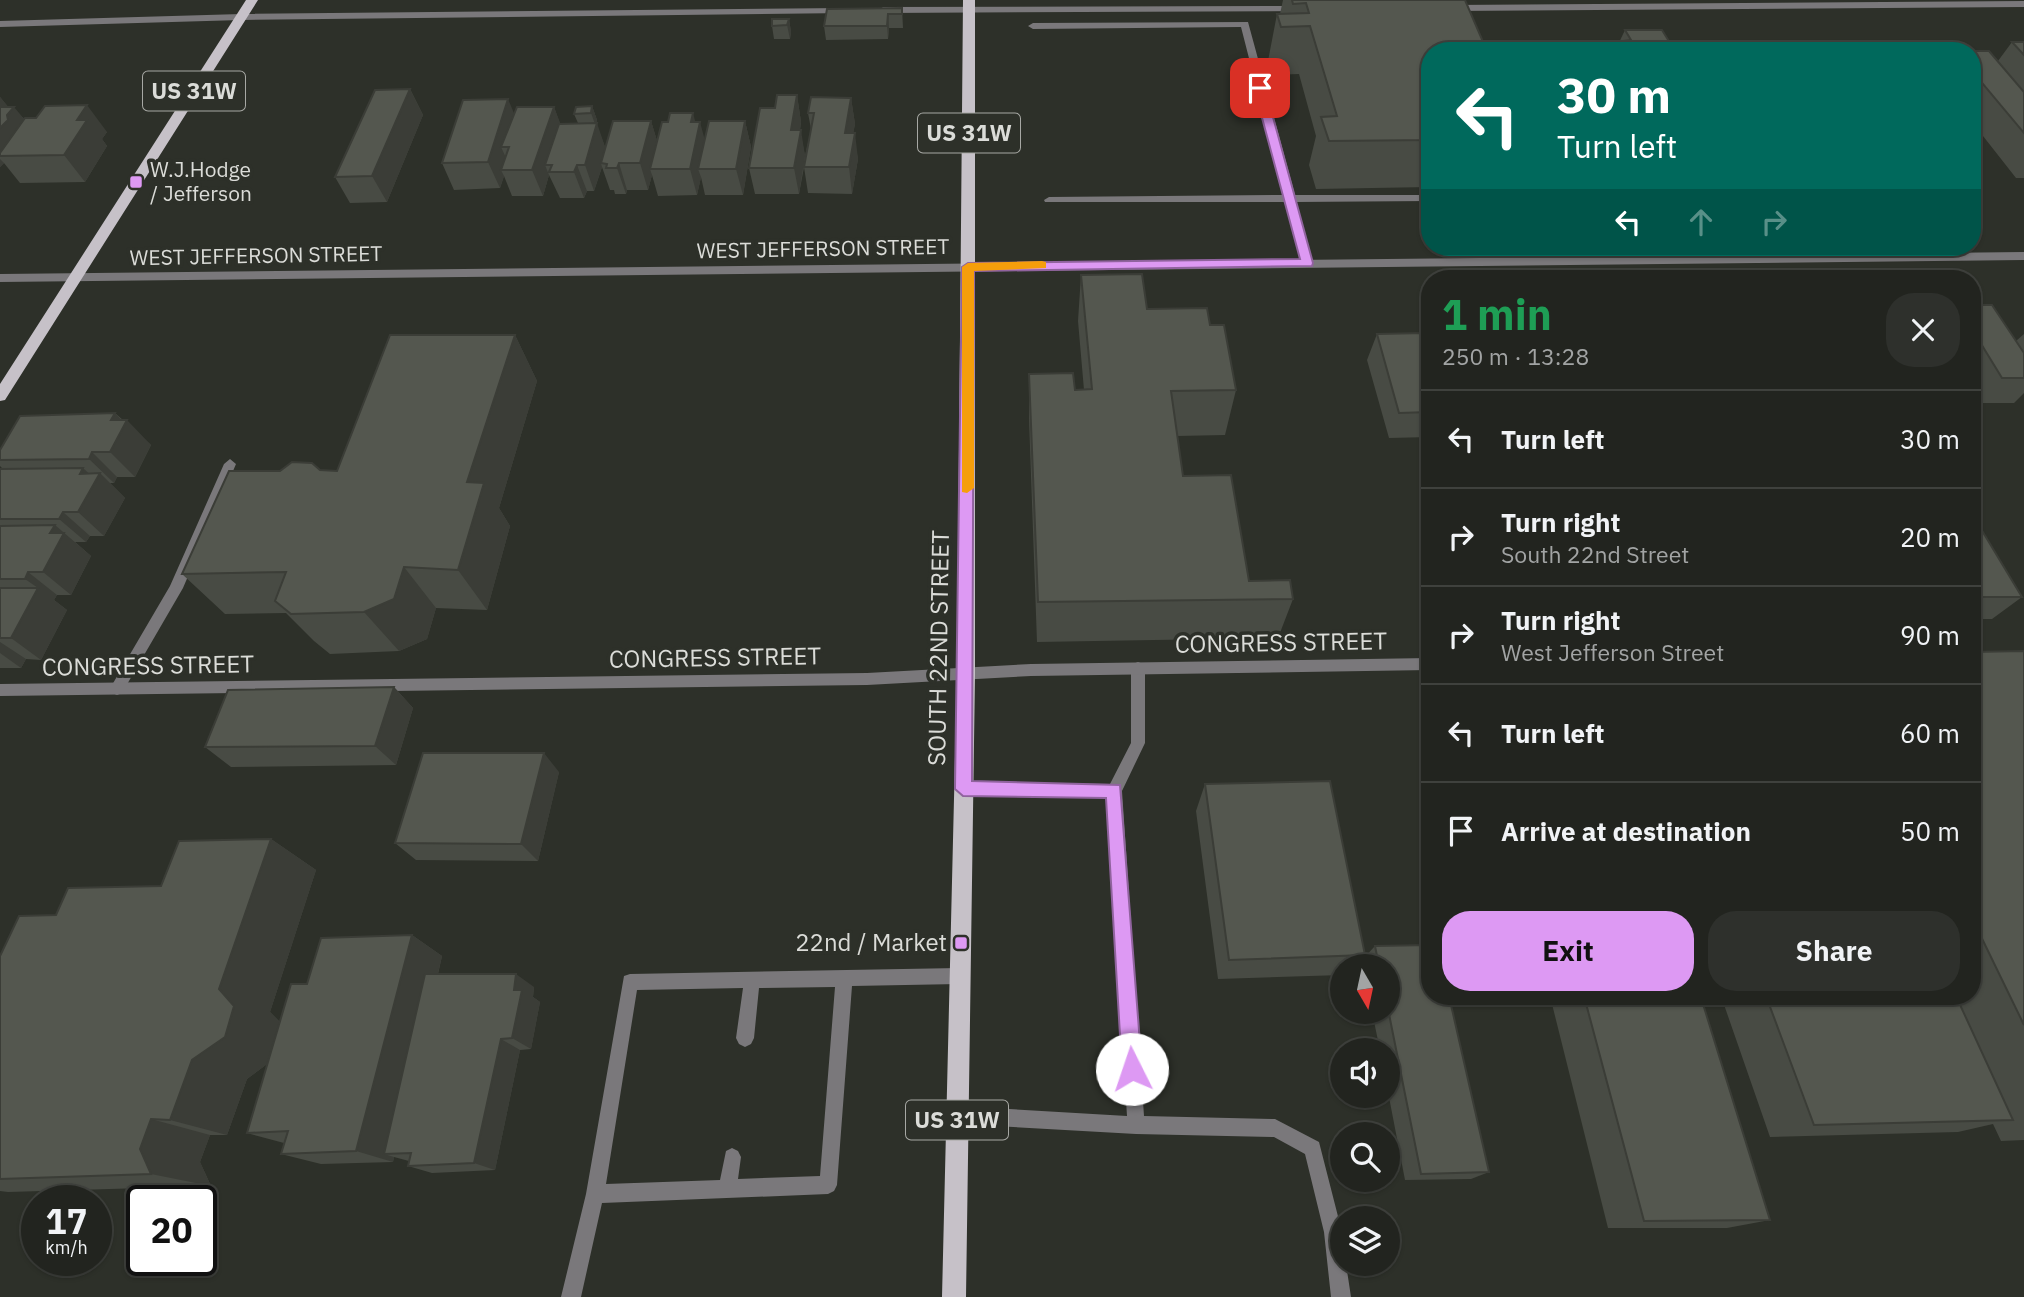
<!DOCTYPE html>
<meta charset="utf-8">
<style>
body{margin:0;font-family:"IBM Plex Sans",sans-serif;background:#2e302c;color:#f1f3f6;height:100vh;display:flex;flex-direction:column;font-size:26px;white-space:nowrap}
*{box-sizing:border-box;margin:0}
p{font-size:23px;color:#a2a4a4}
.icon{flex:none;width:38px;height:38px;fill:none;stroke:currentColor;stroke-width:2;stroke-linecap:round;stroke-linejoin:round}
.map{position:relative;flex:1;overflow:hidden}
.details{position:absolute;left:1421px;top:270px;width:560px;height:735px;display:flex;flex-direction:column;background:#22241f;border-radius:28px;box-shadow:0 2px 5px #0004,0 0 0 2px #3f413d}
.details>*{flex:none}
.banner{position:absolute;left:1421px;top:42px;width:560px;height:214px;border-radius:28px;box-shadow:0 2px 5px #0004,0 0 0 2px #3f413d;background:#00695c;color:#fff;overflow:hidden}
.needle{width:46px;rotate:171deg}
.buttons{position:absolute;left:1330px;top:954px;display:grid;gap:14px}
.buttons a{display:grid;place-items:center;width:70px;height:70px;border-radius:50%;background:#22241f;box-shadow:0 2px 5px #0004,0 0 0 2px #3f413d;font-size:35px}
.speed{position:absolute;left:21px;top:1185px;display:flex;gap:14px;font-size:35px;font-weight:700;text-align:center}
.speed>*{display:grid;place-content:center;width:91px;height:91px;border-radius:50%;background:#22241f;box-shadow:0 2px 5px #0004,0 0 0 2px #3f413d;line-height:1}
.speed small{font-size:18px;font-weight:400}
.speed .limit{border:4px solid #111;border-radius:10px;background:#fff;color:#111}
.pin{position:absolute;display:grid;place-items:center;width:60px;height:60px;color:#fff;margin:-30px;border-radius:14px;box-shadow:0 4px 10px #0006}
.me{position:absolute;width:77px;margin:-38px;rotate:356deg;stroke-linejoin:round;filter:drop-shadow(0 0 5px #0008)}
.turn{display:flex;align-items:center;gap:24px;height:147px;padding:0 21px;font-size:32px}
.turn .icon{width:91px;height:91px;stroke-width:2.5}
.turn b{display:block;font-size:49px;line-height:60px}
.lanes{display:flex;align-items:center;height:66px;padding:0 21px;background:#0003;justify-content:center;gap:35px;direction:ltr}
.lanes .off{opacity:.35}
.round{display:grid;place-items:center;flex:none;width:74px;height:74px;border-radius:28px;background:#2e302c}
.summary{display:flex;align-items:center;justify-content:space-between;height:119px;padding:0 21px}
h1{font-size:42px;font-weight:700;line-height:52px;color:#1e9e55}
.cta{display:flex;gap:14px;margin-top:auto;padding:14px 21px}
.cta a{flex:1;height:80px;border-radius:28px;background:#dd99f3;color:#111;font-size:28px;font-weight:700;line-height:80px;text-align:center}
.cta a+a{background:#2e302c;color:#f1f3f6}
ul{padding:0;list-style:none}
li{display:flex;align-items:center;gap:21px;height:98px;padding:0 21px;border-top:2px solid #3f413d}
li div{flex:1}
li b{display:block;font-size:26px}
li em{font-style:normal}
.map>svg:first-child{display:block}
</style>
<div class="map">
<svg width="2024" height="1297" viewBox="0 0 2024 1297">
<rect width="100%" height="100%" fill="#2d3029"/>
<g fill="none" stroke-linecap="round" stroke-linejoin="round">
<path fill="#7a787b" fill-rule="evenodd" d="M2024,1V7L1450,11L1446,8L1450,5Z
M1300,6L1303,7V11L883,13L879,10L883,7Z
M845,8L849,11L848,13L241,20L0,27V21L241,14Z
M1248,22L1295,195H1430V201L1296,202L1312,263L1307,267L1302,263L1286,202H1045L1044,200L1049,197L1284,195L1241,27L1033,29L1028,26L1033,23Z
M230,459L236,464L183,588L122,693L117,695L112,693L110,689L112,685L170,586L224,464Z
M1138,662L1143,664L1145,668V743L1122,791L1144,1116L1275,1119L1319,1142L1342,1232V1264H1346L1351,1297H1331L1324,1232L1305,1154L1274,1137L1136,1134L958,1124L952,1121L949,1115L952,1109L958,1106L1127,1116L1107,798L963,796L958,794L955,789L958,784L963,782L1110,784L1131,743V668L1133,664Z
M959,968L965,970L967,976L965,982L959,984L852,986L837,1185L834,1191L828,1194L602,1203L581,1297H561L586,1194L624,976L630,974ZM835,987L820,1176L738,1179L741,1157L738,1151L732,1148L726,1151L720,1180L606,1184L637,990L743,988L736,1038L739,1044L745,1047L751,1044L754,1038L759,988Z"/>
<path fill="#7a787b" fill-rule="evenodd" d="M1430,658V670L1031,676L867,685L0,696V684L867,673L1031,664Z"/>
<path fill="#7a787b" fill-rule="evenodd" d="M2024,252V260L0,282V274Z"/>
<path fill="#c6c1c8" fill-rule="evenodd" d="M246,0H258L5,400L0,401V384Z
M963,0H975V674L966,1297H942L957,674Z"/>
</g>
<path fill="#484b44" d="M1283,0H1465L1430,51V187L1316,189L1309,165L1316,136L1299,74L1271,75L1268,61L1277,14H1280Z
M902,8L903,28H889L888,39L826,40L824,26Z
M789,19L791,32L790,39H774L772,26Z
M1625,30L1675,51H1615Z
M2012,42H2024V178H2016L1972,122V51L1998,61Z
M410,89L423,115L387,202L350,203L335,177Z
M797,95L801,122L800,130L805,156L811,129L808,113L851,98L855,124L853,133L858,159L852,194L808,193L804,167L799,194H755L749,168L775,108Z
M0,97L8,107L25,119L107,132L102,139L107,146L85,182L20,183L4,163L0,167Z
M592,106L597,120L596,123L605,147L651,121L657,141L695,122L705,140L745,121L751,147L743,195H705L701,177L697,195L658,196L652,175L648,190H627L626,194H615L614,190H610L602,167L594,191H587L584,198H560L549,175L543,196H512L504,176L500,188L454,190L442,163L514,114L554,107L560,124L578,123L574,114Z
M1081,275L1147,309L1210,325L1236,390L1225,435L1177,436L1183,476L1249,581L1293,599L1278,638L1037,642L1029,419V374L1075,390H1084L1078,321Z
M1972,305L2016,341L2024,334V393L2014,403H1976L1972,396Z
M1377,334L1430,349V437L1389,438L1367,360Z
M515,335L537,381L499,508L510,526L487,610L436,608L427,639L399,651L330,654L314,641L286,613L225,614L182,574L280,471H337Z
M115,413L151,445L135,477H117L114,483H110L125,498L104,536H90L86,542H75L91,556L71,595H57L54,600L67,610L41,660L26,659L21,668H0V469H3L0,466V450Z
M1972,514L2022,597L1992,619H1972Z
M1425,548H1430V603H1428L1419,560Z
M2024,651V1140L2001,1141L1993,1124L1958,1132L1770,1137L1721,996H1972V652Z
M394,687L413,708L396,765L231,767L205,747Z
M559,772L538,861L416,860L395,843Z
M1205,784L1365,955L1355,966H1342V975L1218,979L1196,811Z
M271,839L316,870L270,1012L280,1022L307,984L412,935L442,956L438,974L534,987L533,997L540,1002L531,1049L520,1050L495,1170L432,1173L408,1166L409,1161L394,1157L393,1162L321,1164L281,1154L284,1143L247,1133L267,1064L247,1079L227,1135H210L200,1162L211,1186L8,1192L0,1191V956L56,915L161,886Z
M1430,945V996H1449L1489,1172L1471,1179L1405,1180L1388,1092V1050H1380L1372,1012H1388V966H1363L1362,960L1375,946Z
M1550,996H1653L1655,1003L1770,1220L1727,1228H1608Z"/>
<path fill="#3b3d37" d="M888,14L889,28L888,39L887,26Z
M789,19L791,32L790,39L787,25Z
M410,89L423,115L387,202L372,176Z
M797,95L801,122L796,157L791,130Z
M0,97L11,110L14,107L36,133L29,147L21,156H0Z
M851,98L855,124L849,159L845,133Z
M508,99L519,125L509,147H501L508,162L501,170L504,176L500,188L488,162Z
M87,105L107,132L102,139L107,146L85,182L64,155L77,120Z
M592,106L597,120L596,127L591,113Z
M554,107L564,133L552,165H545L549,175L543,196L532,170Z
M693,113L698,132L700,122L707,148L698,169L701,177L697,195L690,169L691,122Z
M651,121L659,147L650,169L652,175L648,190L640,163Z
M745,121L751,147L743,195L736,169Z
M597,123L606,150L601,163L602,167L594,191L585,165Z
M801,130L805,156L799,194L794,168Z
M855,133L858,159L852,194L849,167Z
M0,159L4,163L0,167Z
M619,163L627,190L626,194L617,168Z
M577,165L587,191L584,198L574,172Z
M515,335L537,381L499,508L510,526L487,610L458,570L467,482Z
M115,413L125,424L127,420L151,445L135,477L110,452L111,420Z
M92,452L117,477L114,483L89,459Z
M83,468L96,480L100,473L125,498L104,536L78,512L80,474Z
M63,512L90,536L86,542L59,519Z
M55,525L91,556L71,595L43,572L50,533Z
M404,567L436,608L427,639L399,651L364,612Z
M28,572L57,595L54,600L67,610L41,660L11,638L38,588L25,579Z
M0,642L26,659L21,668L0,653Z
M394,687L413,708L396,765L375,746Z
M544,753L559,772L538,861L521,844Z
M271,839L316,870L270,1012L285,1028L277,1057L247,1079L227,1135L170,1120L219,989Z
M412,935L442,956L395,1154H384L394,1157L393,1162L356,1151Z
M516,974L534,987L533,997L540,1002L531,1049L512,1038L514,990Z
M501,1039L520,1050L495,1170L474,1163Z
M151,1119L210,1135L200,1162L211,1186L151,1174L140,1149Z"/>
<path fill="#54574f" stroke="#3b3d37" stroke-width="2" d="M1292,0H1465L1487,51H1430V140L1329,141L1321,117L1337,116L1310,26L1281,27L1277,14L1309,13L1306,3L1293,4Z
M902,8V14H888L887,26H824L827,9Z
M772,19H789L787,25L772,26Z
M1625,30H1662L1675,51H1629L1623,41L1631,40Z
M2012,42H2024V55Z
M1972,51H1989L2024,92V133L1972,71Z
M410,89L372,176L335,177L375,90Z
M777,95H797L791,130H801L794,168H749L760,108H775Z
M811,97L851,98L845,133H855L849,167H804L814,113H808Z
M508,99L488,162L442,163L463,100Z
M87,105L77,120H87L64,155L0,156V153L25,118H36L45,106Z
M592,106L591,113L574,114L576,107Z
M0,107H14L7,115L8,120L0,128Z
M517,107H554L532,170H501L509,147H501Z
M670,113H693L691,122H700L690,169H650L662,122H668Z
M613,121H651L640,163H619L617,168H606L607,164L601,163Z
M709,121H745L736,169H698Z
M597,123L585,165H577L574,172H549L552,165H545L559,124Z
M1142,274L1147,309L1207,308L1210,325H1224L1236,390L1171,391L1183,476L1231,475L1249,581L1290,580L1293,599L1038,602L1029,374L1073,373L1075,390L1092,389L1081,275Z
M1972,305H1992L2024,353V378H2002L1972,329Z
M1425,333L1430,349V412L1399,413L1377,334Z
M390,335H515L467,482L484,483L458,570L404,567L394,599L364,612L291,614L275,601L286,572L182,574L229,471H280L292,462L312,463L320,470L337,471Z
M115,413L111,420H127L110,452H92L89,459L0,460V450L20,416Z
M83,468L80,474L100,473L78,512H63L59,519H0V469Z
M1972,514L2022,597H1982L1972,581Z
M55,525L50,533H64L43,572H28L25,579H0V526Z
M1425,548H1430V569Z
M0,588H38L11,638H0Z
M2024,651V1025L1972,918V652Z
M394,687L375,746L205,747L228,690Z
M423,753H544L521,844L395,843Z
M1330,781L1365,955L1229,960L1205,784Z
M271,839L219,989L234,1006L225,1037L192,1060L170,1120L151,1119L140,1149L151,1174L0,1179V956L19,916L56,915L68,888L161,886L179,841Z
M412,935L356,1151L281,1154L288,1131L247,1133L291,984H307L321,938Z
M1430,945V996H1449L1489,1172L1421,1174L1388,1009V966H1379L1375,946Z
M425,974H516L514,990H522L512,1038L501,1039L474,1163L408,1166L411,1153L384,1154Z
M1584,996H1653L1655,1003L1703,1004L1770,1220L1644,1221Z
M1766,996H1956L2013,1120L1814,1125Z"/>
<path fill="#dd99f3" stroke="#90639e" stroke-width="2" d="M1260,85L1265,88L1313,263L1312,266L974,271L972,781L1120,785L1142,1069L1139,1076L1132,1079L1125,1076L1122,1069L1106,798L963,796L955,789L962,267L968,263L1300,259L1254,88Z"/>
<path fill="#f59e0b" d="M1042,261L1046,262V268L974,271V488L967,493L962,492V267L968,263Z"/>
<g fill="#dd99f3" stroke="#2d3029" stroke-width="2.5">
<rect x="129" y="175" width="14" height="14" rx="3.5"/>
<rect x="954" y="936" width="14" height="14" rx="3.5"/>
</g>
<g text-anchor="middle" stroke-width="7" stroke-linejoin="round" paint-order="stroke">
<g font-size="21" fill="#dbdcd8" stroke="#2d3029" text-anchor="start">
<text x="150" y="177">W.J.Hodge<tspan x="150" dy="24">/ Jefferson</tspan></text>
</g>
<g font-size="21" fill="#dbdcd8" stroke="#2d3029">
<text transform="translate(823 249) rotate(-1)" y="7">WEST JEFFERSON STREET</text>
<text transform="translate(256 256) rotate(-1)" y="7">WEST JEFFERSON STREET</text>
</g>
<g fill="#2d3029" stroke="#a7a8a4" stroke-width="2">
<rect x="143" y="71.5" width="102" height="39" rx="5"/>
<rect x="918" y="113.5" width="102" height="39" rx="5"/>
<rect x="906" y="1100.5" width="102" height="39" rx="5"/>
</g>
<g font-size="23" font-weight="bold" fill="#dbdcd8">
<text x="194" y="99">US 31W</text>
<text x="969" y="141">US 31W</text>
<text x="957" y="1128">US 31W</text>
</g>
<g font-size="24" fill="#dbdcd8" stroke="#2d3029">
<text transform="translate(1281 643) rotate(-1)" y="8">CONGRESS STREET</text>
<text transform="translate(939 648) rotate(-89)" y="8">SOUTH 22ND STREET</text>
<text transform="translate(715 658) rotate(-1)" y="8">CONGRESS STREET</text>
<text transform="translate(148 666) rotate(-1)" y="8">CONGRESS STREET</text>
</g>
<g font-size="24" fill="#dbdcd8" stroke="#2d3029" text-anchor="end">
<text x="947" y="951">22nd / Market</text>
</g>
</g>
</svg>
<div class="buttons">
<a><svg class="needle" viewBox="-14 -14 28 28"><path d="M0-13l5 13h-10z" fill="#e53935"/><path d="M0 13l5-13h-10z" fill="#a2a4a4"/></svg></a>
<a><svg class="icon" aria-label="sound" viewBox="0 0 24 24"><path d="M4 9h4l5-4v14l-5-4H4zM17 9q2 3 0 6"/></svg></a>
<a><svg class="icon" aria-label="search" viewBox="0 0 24 24"><circle cx="10" cy="10" r="6"/><path d="M15 15l6 6"/></svg></a>
<a><svg class="icon" aria-label="layers" viewBox="0 0 24 24"><path d="M12 4l9 5-9 5-9-5zM3 14l9 5 9-5"/></svg></a>
</div>
<div class="speed"><div>17<small>km/h</small></div><div class="limit">20</div></div>
<div class="pin" style="left:1260px;top:88px;background:#d93025"><svg class="icon" aria-label="arrive" viewBox="0 0 24 24"><path d="M6 21V4h12l-3 4 3 4H6"/></svg></div>
<svg class="me" style="left:1132px;top:1069px" viewBox="-20 -20 40 40"><circle r="19" fill="#fff"/><path d="M0-13L10 11 0 6-10 11z" fill="#dd99f3"/></svg>
<div class="banner">
<div class="turn"><svg class="icon" aria-label="left" viewBox="0 0 24 24"><path d="M17 20v-9H6M10 6l-5 5 5 5"/></svg><div><b>30 m</b>Turn left</div></div>
<div class="lanes"><svg class="icon" aria-label="left" viewBox="0 0 24 24"><path d="M17 20v-9H6M10 6l-5 5 5 5"/></svg><svg class="icon off" aria-label="ahead" viewBox="0 0 24 24"><path d="M12 20V5M6 11l6-6 6 6"/></svg><svg class="icon off" aria-label="right" viewBox="0 0 24 24"><path d="M7 20v-9h11M14 6l5 5-5 5"/></svg></div>
</div>
<section class="details">
<div class="summary"><div><h1>1 min</h1><p>250 m · 13:28</p></div><a class="round"><svg class="icon" aria-label="close" viewBox="0 0 24 24"><path d="M6 6l12 12M18 6L6 18"/></svg></a></div>
<ul>
<li><svg class="icon" aria-label="left" viewBox="0 0 24 24"><path d="M17 20v-9H6M10 6l-5 5 5 5"/></svg><div><b>Turn left</b></div><em>30 m</em></li>
<li><svg class="icon" aria-label="right" viewBox="0 0 24 24"><path d="M7 20v-9h11M14 6l5 5-5 5"/></svg><div><b>Turn right</b><p>South 22nd Street</p></div><em>20 m</em></li>
<li><svg class="icon" aria-label="right" viewBox="0 0 24 24"><path d="M7 20v-9h11M14 6l5 5-5 5"/></svg><div><b>Turn right</b><p>West Jefferson Street</p></div><em>90 m</em></li>
<li><svg class="icon" aria-label="left" viewBox="0 0 24 24"><path d="M17 20v-9H6M10 6l-5 5 5 5"/></svg><div><b>Turn left</b></div><em>60 m</em></li>
<li><svg class="icon" aria-label="arrive" viewBox="0 0 24 24"><path d="M6 21V4h12l-3 4 3 4H6"/></svg><div><b>Arrive at destination</b></div><em>50 m</em></li>
</ul>
<div class="cta"><a>Exit</a><a>Share</a></div>
</section>
</div>
